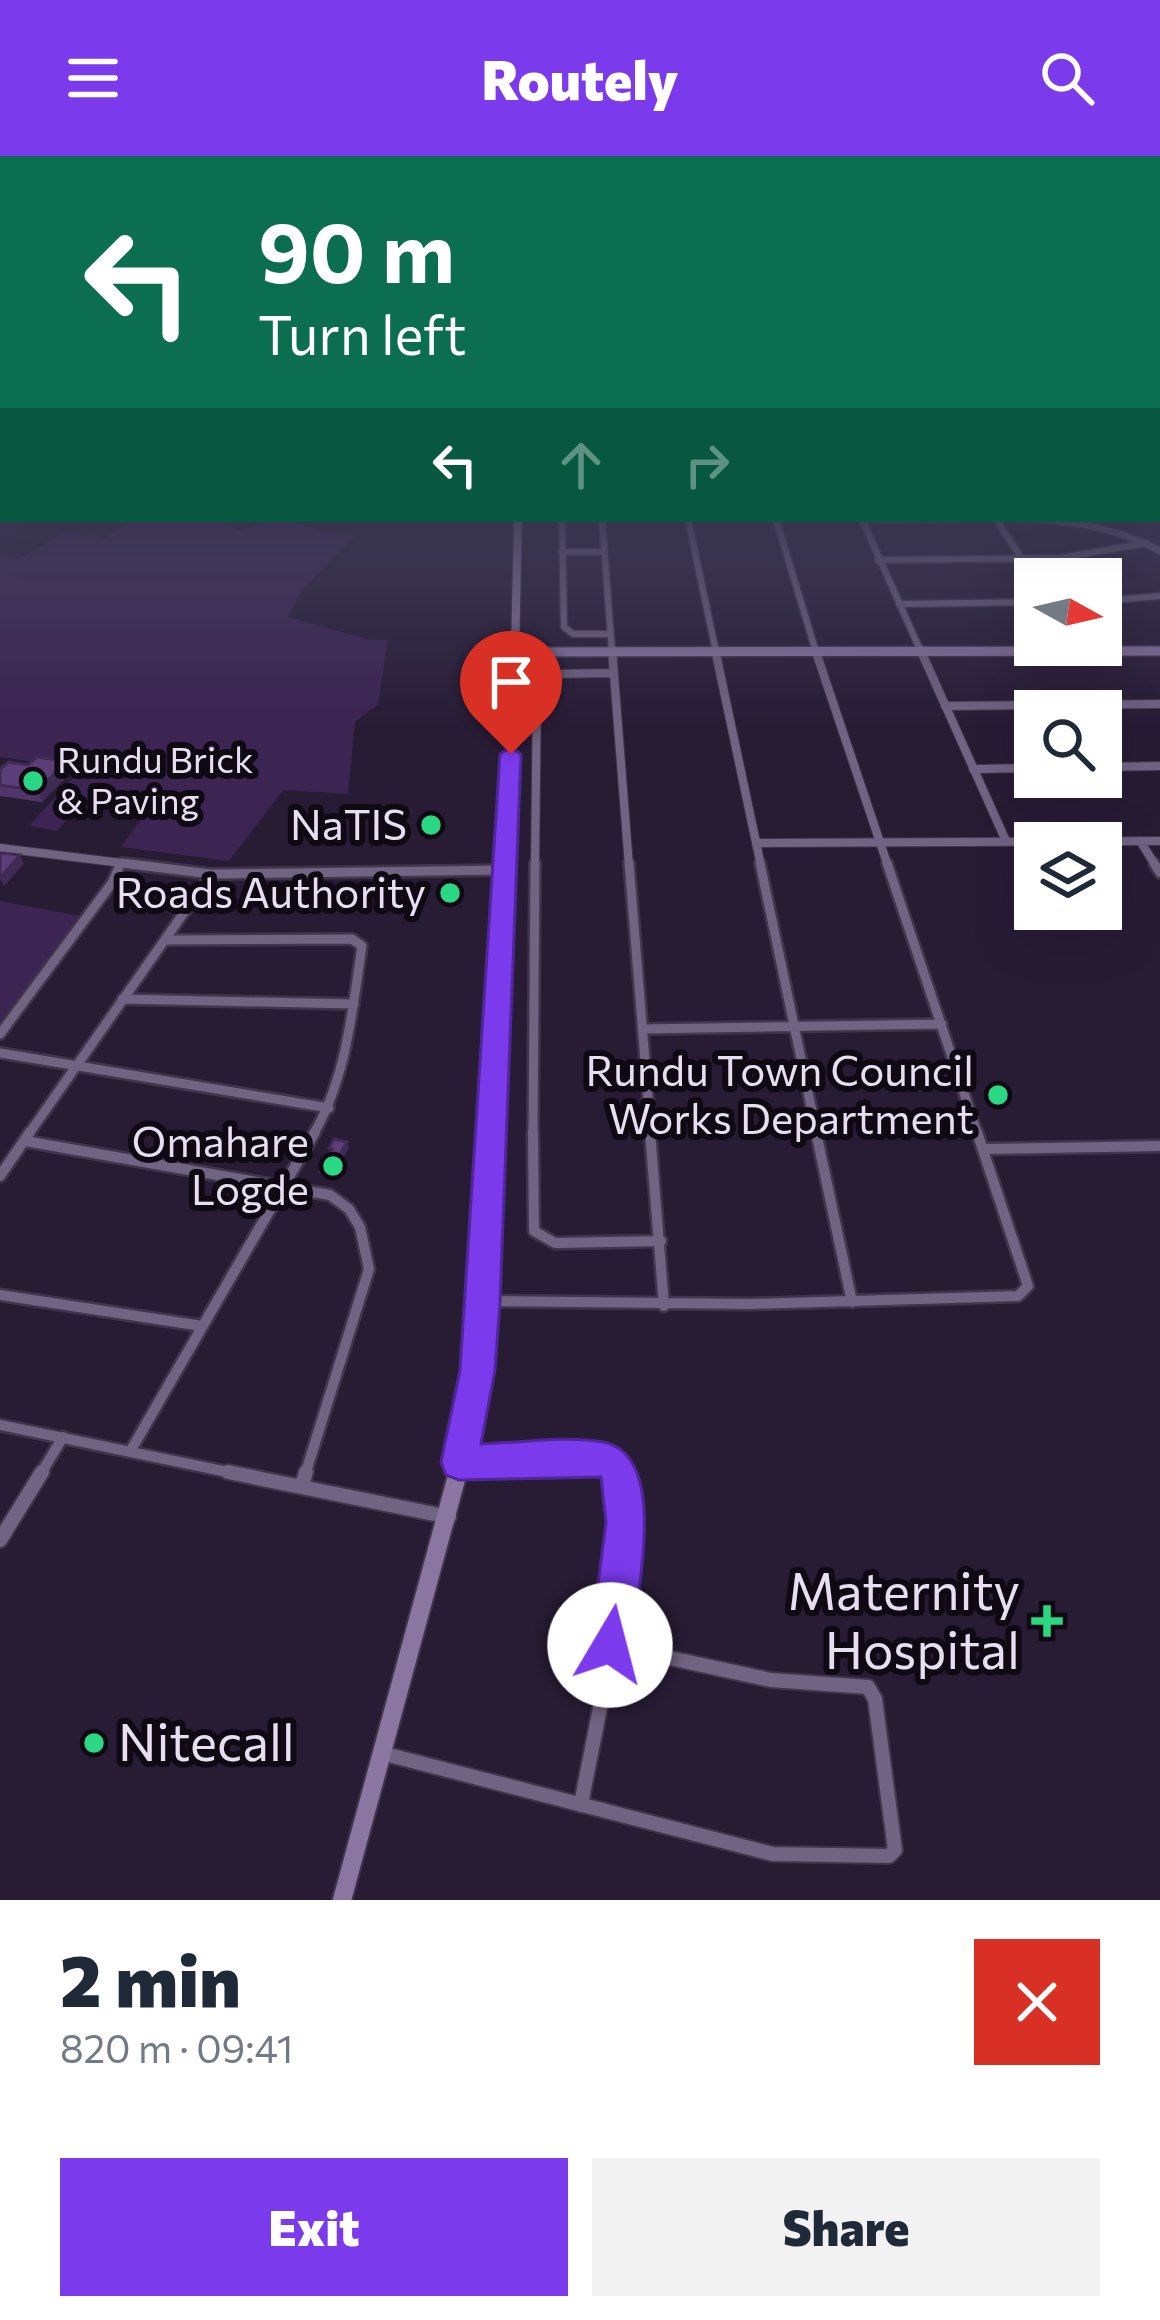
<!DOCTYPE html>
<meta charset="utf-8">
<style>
body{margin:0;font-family:Commissioner,sans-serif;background:#f2f2f3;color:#1f2937;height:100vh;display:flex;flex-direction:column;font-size:45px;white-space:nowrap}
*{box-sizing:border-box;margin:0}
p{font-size:39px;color:#747a83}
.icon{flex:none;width:66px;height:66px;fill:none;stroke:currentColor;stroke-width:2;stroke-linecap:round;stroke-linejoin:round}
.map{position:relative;height:1744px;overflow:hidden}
.details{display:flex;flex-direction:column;background:#fff;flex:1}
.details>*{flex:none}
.banner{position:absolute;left:0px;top:0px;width:1161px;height:366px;box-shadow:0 12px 48px #0002;background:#0b6e4f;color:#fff;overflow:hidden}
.needle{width:78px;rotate:98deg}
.buttons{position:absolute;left:1014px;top:402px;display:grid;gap:24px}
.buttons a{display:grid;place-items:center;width:108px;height:108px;border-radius:0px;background:#fff;box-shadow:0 12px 48px #0002;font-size:60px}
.pin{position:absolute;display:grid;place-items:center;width:102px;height:102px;color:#fff;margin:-123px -51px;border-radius:50% 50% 50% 0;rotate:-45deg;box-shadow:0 0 12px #0007}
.pin .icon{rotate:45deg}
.me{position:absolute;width:132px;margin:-66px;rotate:8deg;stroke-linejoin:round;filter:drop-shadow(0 0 9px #0008)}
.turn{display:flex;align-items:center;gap:42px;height:252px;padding:0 60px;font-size:54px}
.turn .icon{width:156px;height:156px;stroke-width:2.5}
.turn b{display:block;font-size:84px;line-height:102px}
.lanes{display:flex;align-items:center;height:114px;padding:0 60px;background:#0003;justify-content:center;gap:60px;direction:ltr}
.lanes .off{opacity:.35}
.round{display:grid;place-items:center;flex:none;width:126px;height:126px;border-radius:0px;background:#f2f2f3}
.overview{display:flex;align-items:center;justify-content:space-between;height:204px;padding:0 60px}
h1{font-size:72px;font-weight:800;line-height:90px}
.primary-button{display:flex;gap:24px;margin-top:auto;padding:24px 60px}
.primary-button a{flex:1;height:138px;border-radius:0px;background:#7c3aed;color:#fff;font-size:48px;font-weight:800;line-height:138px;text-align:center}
.primary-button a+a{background:#f2f2f3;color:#1f2937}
header{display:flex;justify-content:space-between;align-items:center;height:156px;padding:0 60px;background:#7c3aed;color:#fff;font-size:54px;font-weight:800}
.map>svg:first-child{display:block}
</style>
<header><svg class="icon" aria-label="menu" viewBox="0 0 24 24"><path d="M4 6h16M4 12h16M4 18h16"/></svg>Routely<svg class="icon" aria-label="search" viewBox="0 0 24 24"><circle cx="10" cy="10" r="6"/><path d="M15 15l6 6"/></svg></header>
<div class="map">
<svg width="1160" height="1744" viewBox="0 0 1160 1744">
<rect width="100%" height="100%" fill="#281c35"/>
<path fill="#3c2453" d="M137,363H217L240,375L276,364L354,381L303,433L288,461L366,483L388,484L378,548L355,566L348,638L283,634L229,705L121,691L149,652L83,644L57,675L29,670L82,612L0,601V400L19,403L67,375L104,382Z
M0,745L80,760L0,869Z"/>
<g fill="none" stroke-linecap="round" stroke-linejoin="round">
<g stroke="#40364b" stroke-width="9">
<path id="street-far4" d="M562,363L564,471L573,478H609
M602,363L612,496
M688,363L716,496
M776,363L816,496
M862,363L921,496
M862,363C963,367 1068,346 1160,395
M997,365L1035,423
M562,396H604
M878,404L1060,402L1147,387
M1101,445L1160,440
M899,448L1035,446"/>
</g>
<g stroke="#40364b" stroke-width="10">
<path id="street-far3" d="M612,493L629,710
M715,493L761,710
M815,493L888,710
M920,493L1006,685
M945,550L1160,548
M1101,611L1160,610
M973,613L1035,612
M1140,685L1156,710
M756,687L1160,685
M0,692L146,710
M535,710L537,530L550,518L611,517"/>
</g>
<g stroke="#40364b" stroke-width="14">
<path id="street-far2" d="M122,707L211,718L504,714
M629,707L651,979
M760,707L817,979
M887,707L978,979
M1154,707L1160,717
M165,784L352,783L362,790C352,855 347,921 313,979
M122,843L354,848
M644,873L942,868
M0,878L112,727L120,709
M0,897L329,952
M28,979L211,718
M533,979L535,707"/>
</g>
<g stroke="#40364b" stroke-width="15">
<path id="street-far1" d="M533,976L534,1075L555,1087L661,1085
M650,976L664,1150
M816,976L852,1146
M25,985L330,1039L349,1053L360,1071L369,1113L305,1319
M984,993L1160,990
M0,1020L30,976
M0,1139L202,1170
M484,1145L751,1148L1018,1140L1028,1130L977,976
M0,1269L242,1319
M131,1294L315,976
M459,1306L600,1303L619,1319
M40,1319L63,1281"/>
</g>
<g stroke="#40364b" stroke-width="18">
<path id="street" d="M228,1316L449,1361
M302,1329L306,1316
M0,1384L42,1316
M385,1598L773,1698L889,1700L895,1694L875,1543L868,1531L771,1524L610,1489
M581,1649C592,1584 645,1365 617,1316"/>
</g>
<g stroke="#40364b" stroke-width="10">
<path id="secondary-far4" d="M515,496L518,363
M542,496L1160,495"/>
</g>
<g stroke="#40364b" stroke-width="12">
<path id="secondary-far3" d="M517,496L1160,495
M506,710L515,493"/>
</g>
<g stroke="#40364b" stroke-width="16">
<path id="secondary-far2" d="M491,979L506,707"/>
</g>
<g stroke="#40364b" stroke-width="20">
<path id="secondary-far1" d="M457,1319L478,1214L491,976"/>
</g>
<g stroke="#40364b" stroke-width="22">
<path id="secondary" d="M342,1744L458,1316"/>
</g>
<use href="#street-far4" stroke="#716382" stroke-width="6"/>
<use href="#street-far3" stroke="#716382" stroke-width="8"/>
<use href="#street-far2" stroke="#716382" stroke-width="9"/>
<use href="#street-far1" stroke="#716382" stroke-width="10"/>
<use href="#street" stroke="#716382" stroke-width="14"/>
<use href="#secondary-far4" stroke="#8a76a1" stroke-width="8"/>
<use href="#secondary-far3" stroke="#8a76a1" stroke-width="9"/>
<use href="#secondary-far2" stroke="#8a76a1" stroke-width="12"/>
<use href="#secondary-far1" stroke="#8a76a1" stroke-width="15"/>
<use href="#secondary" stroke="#8a76a1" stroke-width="18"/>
</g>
<path fill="#4f3568" d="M28,609L71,616L42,646L0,640V613Z"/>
<path fill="#402b55" d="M66,605L71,616L42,646L38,635Z
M20,699L24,708L4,730L0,722Z
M347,986L349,992L331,1024L329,1018Z"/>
<path fill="#5c3e79" stroke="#402b55" stroke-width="3" d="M37,601L66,605L38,635L0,629V613L8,606L28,609Z
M1,697L20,699L0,722V698Z
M334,983L347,986L329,1018L320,1016L332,993L329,992Z"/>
<linearGradient id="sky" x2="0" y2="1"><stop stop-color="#160f1d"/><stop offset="0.57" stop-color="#42405c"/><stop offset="1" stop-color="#42405c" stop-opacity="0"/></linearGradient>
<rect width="1160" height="569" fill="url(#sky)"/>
<path fill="#7c3aed" stroke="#51269a" stroke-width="3" d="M511,591L521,598L500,1145L495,1214L481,1288C520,1287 566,1279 603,1286C671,1299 636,1440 631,1489L625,1504L610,1510L596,1504L590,1489L606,1367L601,1321L459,1324L446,1319L441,1306L460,1214L500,598Z"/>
<g fill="#2ad884" stroke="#0f0914" stroke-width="4.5">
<circle cx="33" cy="625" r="12"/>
<circle cx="431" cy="669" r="12"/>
<circle cx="450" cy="737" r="12"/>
<circle cx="998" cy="939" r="12"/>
<circle cx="333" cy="1010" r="12"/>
<path d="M1041 1447h12v12h12v12h-12v12h-12v-12h-12v-12h12z"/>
<circle cx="94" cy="1587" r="12"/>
</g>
<g text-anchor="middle" stroke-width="12" stroke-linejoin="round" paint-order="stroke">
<g font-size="36" fill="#e7dff0" stroke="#0f0914" text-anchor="start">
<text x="57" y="617">Rundu Brick<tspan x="57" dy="41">&amp; Paving</tspan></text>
</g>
<g font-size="42" fill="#e7dff0" stroke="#0f0914" text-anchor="end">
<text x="407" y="684">NaTIS</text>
<text x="426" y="752">Roads Authority</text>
<text x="974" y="930">Rundu Town Council<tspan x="974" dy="48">Works Department</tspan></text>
<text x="309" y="1001">Omahare<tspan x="309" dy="48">Logde</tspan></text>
</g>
<g font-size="51" fill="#e7dff0" stroke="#0f0914" text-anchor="end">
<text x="1020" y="1454">Maternity<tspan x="1020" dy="59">Hospital</tspan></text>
<text x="118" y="1605" text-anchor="start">Nitecall</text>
</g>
</g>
</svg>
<div class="buttons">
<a><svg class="needle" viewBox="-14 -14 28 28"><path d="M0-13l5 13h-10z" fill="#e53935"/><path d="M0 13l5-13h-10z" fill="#747a83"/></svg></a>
<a><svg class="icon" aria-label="search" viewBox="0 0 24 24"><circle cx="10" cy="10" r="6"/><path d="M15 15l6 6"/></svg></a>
<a><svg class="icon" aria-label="layers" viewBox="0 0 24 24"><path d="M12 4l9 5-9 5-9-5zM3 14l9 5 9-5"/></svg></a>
</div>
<div class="pin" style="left:511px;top:598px;background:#d93025"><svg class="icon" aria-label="arrive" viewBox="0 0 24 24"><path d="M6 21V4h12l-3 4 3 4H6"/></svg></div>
<svg class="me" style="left:610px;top:1489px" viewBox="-20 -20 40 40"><circle r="19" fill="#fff"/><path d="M0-13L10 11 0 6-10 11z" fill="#7c3aed"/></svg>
<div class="banner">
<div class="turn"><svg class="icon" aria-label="left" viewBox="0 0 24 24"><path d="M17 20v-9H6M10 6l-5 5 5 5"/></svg><div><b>90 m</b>Turn left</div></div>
<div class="lanes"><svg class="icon" aria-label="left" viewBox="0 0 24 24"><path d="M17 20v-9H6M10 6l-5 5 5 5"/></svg><svg class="icon off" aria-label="ahead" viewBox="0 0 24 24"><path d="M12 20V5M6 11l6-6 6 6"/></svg><svg class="icon off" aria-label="right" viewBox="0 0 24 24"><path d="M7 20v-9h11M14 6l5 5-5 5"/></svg></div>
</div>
</div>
<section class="details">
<div class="overview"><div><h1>2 min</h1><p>820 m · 09:41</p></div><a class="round" style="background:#d93025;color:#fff"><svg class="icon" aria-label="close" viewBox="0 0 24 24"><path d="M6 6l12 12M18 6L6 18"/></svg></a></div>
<div class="primary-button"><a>Exit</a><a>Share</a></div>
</section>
